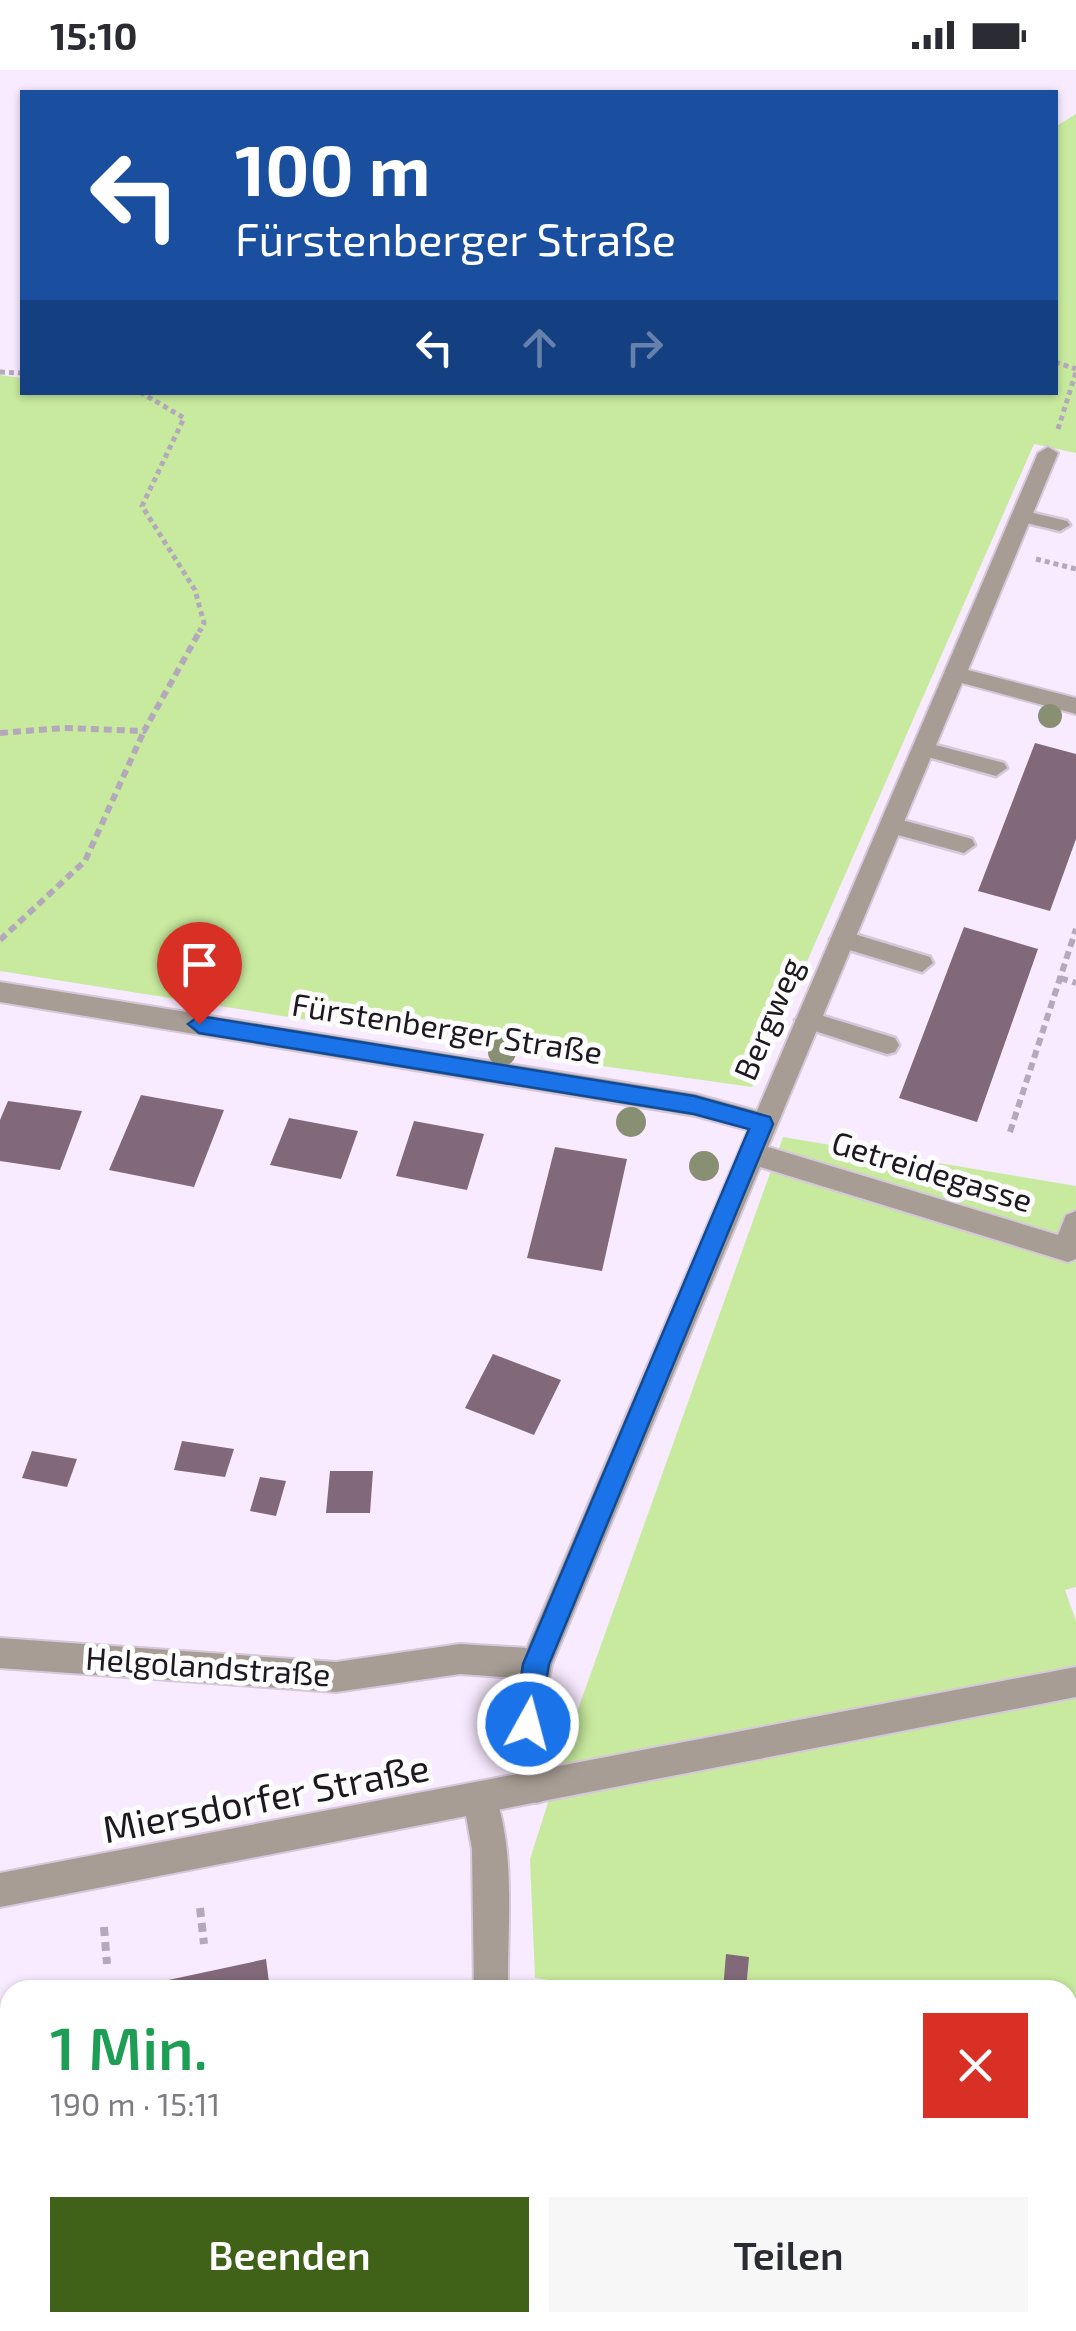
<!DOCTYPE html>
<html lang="de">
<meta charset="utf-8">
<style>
body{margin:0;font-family:"Exo 2",sans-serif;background:#f7f7f7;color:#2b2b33;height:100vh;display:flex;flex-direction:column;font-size:38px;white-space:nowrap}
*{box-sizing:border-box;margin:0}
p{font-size:32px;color:#7c7c81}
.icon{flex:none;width:55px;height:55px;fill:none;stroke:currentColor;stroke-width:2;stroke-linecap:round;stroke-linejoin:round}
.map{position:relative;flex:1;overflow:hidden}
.drawer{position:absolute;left:0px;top:1910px;width:1078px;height:352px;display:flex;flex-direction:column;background:#fff;border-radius:30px 30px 0 0;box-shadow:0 2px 8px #0004}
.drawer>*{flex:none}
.banner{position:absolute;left:20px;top:20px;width:1038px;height:305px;border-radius:0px;box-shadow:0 2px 8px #0004;background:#1a4fa0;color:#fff;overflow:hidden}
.pin{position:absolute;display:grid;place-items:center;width:85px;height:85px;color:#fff;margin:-102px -42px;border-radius:50% 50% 50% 0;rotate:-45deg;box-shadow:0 0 10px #0007}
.pin .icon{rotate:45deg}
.me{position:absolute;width:110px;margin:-55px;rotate:7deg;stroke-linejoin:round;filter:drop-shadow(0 0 8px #0008)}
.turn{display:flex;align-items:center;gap:35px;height:210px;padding:0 50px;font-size:45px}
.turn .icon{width:130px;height:130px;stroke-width:2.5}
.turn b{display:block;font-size:70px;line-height:85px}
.lanes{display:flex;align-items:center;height:95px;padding:0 50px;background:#0003;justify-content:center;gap:50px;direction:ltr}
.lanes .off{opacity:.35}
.round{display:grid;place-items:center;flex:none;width:105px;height:105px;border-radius:0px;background:#f7f7f7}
.headline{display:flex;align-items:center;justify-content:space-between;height:170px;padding:0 50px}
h1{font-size:60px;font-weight:600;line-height:75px;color:#1e9e55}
.button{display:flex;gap:20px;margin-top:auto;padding:20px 50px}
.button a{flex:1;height:115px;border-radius:0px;background:#406218;color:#fff;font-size:40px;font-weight:600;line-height:115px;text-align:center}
.button a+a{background:#f7f7f7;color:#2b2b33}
.status{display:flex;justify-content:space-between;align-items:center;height:70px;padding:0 50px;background:#fff;direction:ltr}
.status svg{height:28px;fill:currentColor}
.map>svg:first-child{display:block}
</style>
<div class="status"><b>15:10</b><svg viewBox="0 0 49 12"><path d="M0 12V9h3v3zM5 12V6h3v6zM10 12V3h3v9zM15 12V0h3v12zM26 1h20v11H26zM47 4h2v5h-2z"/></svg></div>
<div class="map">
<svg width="1076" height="2261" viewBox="0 0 1076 2261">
<rect width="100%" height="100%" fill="#f8eaff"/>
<path fill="#c8ea9e" d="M1076,44V383L1034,374L752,1017L552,989L0,901V305L22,308V322H1055V57Z
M783,1067L1076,1116V1517L1065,1520L1076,1551V1989L1068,1987V1920H617L535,1908L530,1789L577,1642Z"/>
<path fill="#826979" d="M1035,673L1076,684V769L1050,841L978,821Z
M964,857L1038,879L977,1052L899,1028Z
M141,1025L224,1040L194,1117L109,1100Z
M8,1031L82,1041L60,1100L0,1091V1050Z
M289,1048L358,1061L341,1109L270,1095Z
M414,1051L484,1064L467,1120L396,1106Z
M555,1077L627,1089L602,1201L527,1188Z
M493,1284L561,1310L534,1365L465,1338Z
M182,1371L234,1379L225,1407L174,1400Z
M32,1381L77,1389L67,1417L22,1408Z
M330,1401H373L370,1443H326Z
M260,1407L286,1411L276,1446L250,1441Z
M726,1884L749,1887L746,1920H723Z
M266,1889L270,1920H131V1918Z
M96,2252H165V2261H96Z
M639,2252H694V2261H639Z"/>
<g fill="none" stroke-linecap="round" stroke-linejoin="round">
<g stroke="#d5c8db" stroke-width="5">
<path id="service" d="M1021,440L1067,451L1070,455L1060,461L1014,450V442Z
M924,672L1004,693L1007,698L996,706L917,684L913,679L917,674Z
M891,747L972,769L975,775L964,783L883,761L880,755L883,749Z
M841,860L930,887L933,893L922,902L833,875L830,869Z
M807,941L895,968L899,975L895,982L887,984L799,956L795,950Z"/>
</g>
<g stroke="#d5c8db" stroke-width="4">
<path id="minor" d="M1048,377L1058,383L968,600L1076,628V644L962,613L768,1077L1058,1165L1066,1145L1076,1141V1189L1068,1192L760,1097L552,1594L542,1645L554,1717L549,1729L537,1733L525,1729C510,1691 509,1647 517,1608L460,1604L336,1622L0,1598V1568L336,1592L460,1574L527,1578L748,1060L695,1046L0,932V912L695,1024L757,1041L1038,383Z
M480,1712L492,1717C517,1778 507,1855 508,1920H474L472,1779L463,1729L468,1717Z
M1068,2027L1076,2028V2064L1068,2063Z
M477,2252H515V2261H477Z"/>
</g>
<g stroke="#d5c8db" stroke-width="4">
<path id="tertiary" d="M1076,1597V1627L0,1837V1803Z"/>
</g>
<path stroke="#b4a9ba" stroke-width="5" stroke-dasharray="5 4" stroke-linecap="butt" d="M1055,292L1076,299
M0,302L22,303
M140,322L184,348L142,436L195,520L204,553L199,562
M1058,359L1076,302
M1036,489L1076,499"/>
<path stroke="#b4a9ba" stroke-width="6" stroke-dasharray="8 5" stroke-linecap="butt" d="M0,663L64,658L144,661L201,559
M0,870L85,791L144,661
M1060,908L1076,913
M1010,1062L1076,859"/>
<path stroke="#b4a9ba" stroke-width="8" stroke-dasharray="9 6" stroke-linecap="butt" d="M200,1838L204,1874
M104,1857L107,1894"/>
<use href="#service" fill="#a79d94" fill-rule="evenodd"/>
<use href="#minor" fill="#a79d94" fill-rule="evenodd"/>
<use href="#tertiary" fill="#a79d94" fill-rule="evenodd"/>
</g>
<g fill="#888f73">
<circle cx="1050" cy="646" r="12"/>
<circle cx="502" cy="982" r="14"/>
<circle cx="631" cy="1052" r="15"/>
<circle cx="704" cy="1096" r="15"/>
</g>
<path fill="#1a73e8" stroke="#114b97" stroke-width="2.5" d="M199,946L694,1026L770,1047L773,1054L549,1594L537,1663L528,1667L518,1663L514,1654L523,1594L749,1059L694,1044L199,963L188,954Z"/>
<g text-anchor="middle" stroke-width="10" stroke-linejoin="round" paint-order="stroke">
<g font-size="32" fill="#1e1820" stroke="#fdfdfd">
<text transform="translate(769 949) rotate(-67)" y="11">Bergweg</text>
<text transform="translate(447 959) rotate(9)" y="11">Fürstenberger Straße</text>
<text transform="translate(932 1102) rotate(17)" y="11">Getreidegasse</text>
<text transform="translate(208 1597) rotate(4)" y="11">Helgolandstraße</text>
</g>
<g font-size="38" fill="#1e1820" stroke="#fdfdfd">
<text transform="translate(266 1729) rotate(-11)" y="13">Miersdorfer Straße</text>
</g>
</g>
</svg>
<div class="pin" style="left:199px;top:954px;background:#d93025"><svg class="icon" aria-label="arrive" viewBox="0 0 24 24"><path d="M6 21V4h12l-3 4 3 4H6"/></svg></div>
<svg class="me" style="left:528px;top:1654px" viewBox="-20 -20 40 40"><circle r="17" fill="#1a73e8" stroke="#fff" stroke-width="3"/><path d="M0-11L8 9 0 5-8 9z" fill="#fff"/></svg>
<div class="banner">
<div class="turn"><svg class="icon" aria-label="left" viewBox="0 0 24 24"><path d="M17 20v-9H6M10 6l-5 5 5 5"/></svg><div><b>100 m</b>Fürstenberger Straße</div></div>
<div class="lanes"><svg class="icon" aria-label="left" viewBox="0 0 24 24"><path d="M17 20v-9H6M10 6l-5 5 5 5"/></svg><svg class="icon off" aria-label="ahead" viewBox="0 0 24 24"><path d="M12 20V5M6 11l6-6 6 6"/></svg><svg class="icon off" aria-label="right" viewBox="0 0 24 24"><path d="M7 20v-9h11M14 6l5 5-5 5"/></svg></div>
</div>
<section class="drawer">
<div class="headline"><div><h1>1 Min.</h1><p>190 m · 15:11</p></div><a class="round" style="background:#d93025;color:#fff"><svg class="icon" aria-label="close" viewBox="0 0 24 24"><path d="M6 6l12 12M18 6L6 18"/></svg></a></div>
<div class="button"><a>Beenden</a><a>Teilen</a></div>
</section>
</div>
